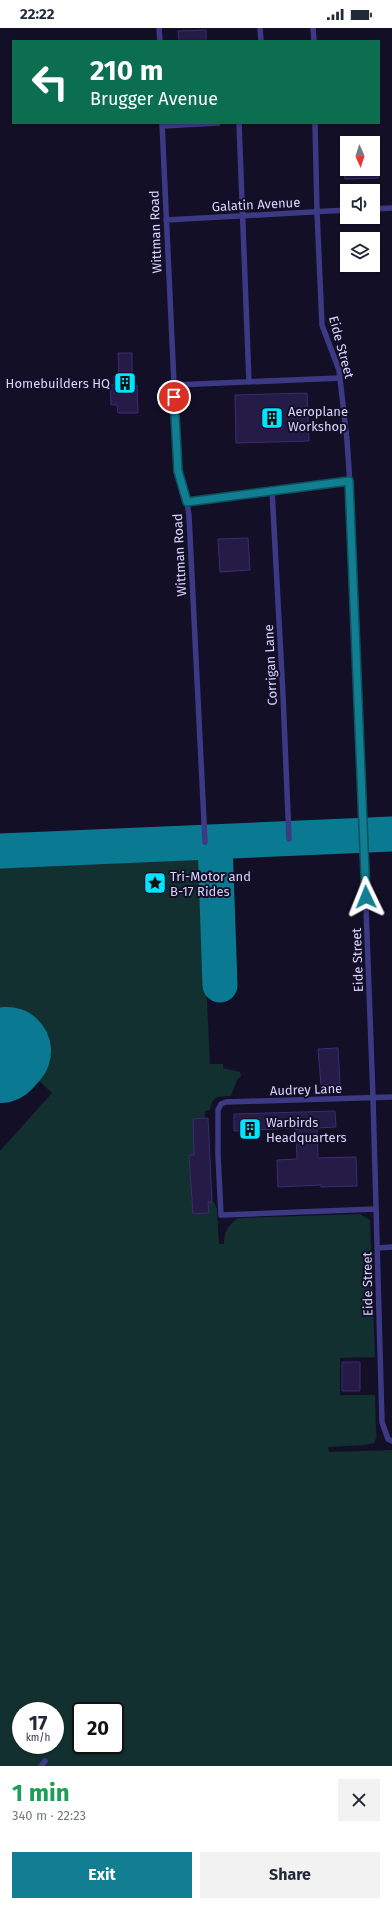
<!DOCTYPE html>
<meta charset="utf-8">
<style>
body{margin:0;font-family:"Fira Sans",sans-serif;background:#f2f2f3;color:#1f2937;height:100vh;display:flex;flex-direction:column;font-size:15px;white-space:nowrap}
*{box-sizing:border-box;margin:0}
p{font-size:13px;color:#747a83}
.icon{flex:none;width:22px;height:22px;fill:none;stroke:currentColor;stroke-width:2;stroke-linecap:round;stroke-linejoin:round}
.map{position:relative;height:1738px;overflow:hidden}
.panel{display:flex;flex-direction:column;background:#fff;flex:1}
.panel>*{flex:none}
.hud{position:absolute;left:12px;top:12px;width:368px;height:84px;border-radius:0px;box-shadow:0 1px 3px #0004;background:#0b6e4f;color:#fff;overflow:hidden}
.needle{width:26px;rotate:177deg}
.fabs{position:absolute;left:340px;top:108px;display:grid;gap:8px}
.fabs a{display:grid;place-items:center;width:40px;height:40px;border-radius:0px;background:#fff;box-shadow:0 1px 3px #0004;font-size:20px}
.speed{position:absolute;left:12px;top:1674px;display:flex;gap:8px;font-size:20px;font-weight:700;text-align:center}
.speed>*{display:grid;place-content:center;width:52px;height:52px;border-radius:50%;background:#fff;box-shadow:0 1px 3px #0004;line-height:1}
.speed small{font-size:10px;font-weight:400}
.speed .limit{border:2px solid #111;border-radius:6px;background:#fff;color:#111}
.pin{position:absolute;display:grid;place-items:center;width:34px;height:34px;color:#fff;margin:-17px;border:2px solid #fff;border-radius:50%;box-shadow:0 1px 4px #0007}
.me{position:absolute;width:44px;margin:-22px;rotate:358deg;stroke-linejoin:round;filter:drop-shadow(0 0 3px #0008)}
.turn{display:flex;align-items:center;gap:14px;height:84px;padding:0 12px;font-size:18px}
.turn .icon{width:52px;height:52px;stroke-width:2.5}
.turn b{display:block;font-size:28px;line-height:34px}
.round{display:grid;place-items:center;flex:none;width:42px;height:42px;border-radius:0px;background:#f2f2f3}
.head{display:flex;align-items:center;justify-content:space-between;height:68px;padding:0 12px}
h1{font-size:24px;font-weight:700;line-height:30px;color:#1e9e55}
.cta{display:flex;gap:8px;margin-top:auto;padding:8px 12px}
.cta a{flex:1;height:46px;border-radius:0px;background:#117e91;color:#fff;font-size:16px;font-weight:700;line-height:46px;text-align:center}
.cta a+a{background:#f2f2f3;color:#1f2937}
.status{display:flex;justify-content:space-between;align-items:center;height:28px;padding:0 20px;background:#fff;direction:ltr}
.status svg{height:11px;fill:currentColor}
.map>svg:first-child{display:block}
</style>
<div class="status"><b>22:22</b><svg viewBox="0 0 49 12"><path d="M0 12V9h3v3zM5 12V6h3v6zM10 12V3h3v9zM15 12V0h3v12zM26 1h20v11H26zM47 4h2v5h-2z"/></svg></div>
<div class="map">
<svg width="392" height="1738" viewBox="0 0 392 1738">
<rect width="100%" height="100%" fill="#130f26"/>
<path fill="#12302f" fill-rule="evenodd" d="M200,827L210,1036H223V1040L240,1044L241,1048L237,1052L231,1068C217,1069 213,1067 210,1082L205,1083V1090L193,1091L194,1127H189L192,1175L201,1174L202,1186L209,1185L208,1174H214L217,1181L219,1216H224C224,1204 228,1197 238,1190L360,1186L370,1192L375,1329L340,1330V1367H375L376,1405L377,1408L374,1415L365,1417L328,1419L329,1424L392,1422V1738H0V1123L52,1065L0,1016V838L24,835ZM21,1683H55V1717H21ZM81,1683H115V1717H81Z"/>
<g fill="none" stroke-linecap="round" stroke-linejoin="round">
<path stroke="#0a7a92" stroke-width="35" d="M215,814L220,957
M0,823L392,806"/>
<path stroke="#0a7a92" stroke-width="88" d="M0,1031L7,1023"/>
</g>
<path fill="#241b47" stroke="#3b2d73" d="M206,2V13H179L178,3Z
M344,141H377L378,150L345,151Z
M118,325H132V357H137L138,385H118L117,377H111L110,357H114V348H119Z
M307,365L309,413L236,415L235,367Z
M248,510L250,542L220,544L218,511Z
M338,1020L340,1056L321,1057L318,1021Z
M335,1083L336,1099L317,1100L318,1130L356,1129L357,1158L321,1159V1157L278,1159L277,1132L297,1131L296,1100L234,1103V1086Z
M208,1090L212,1174H208L209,1185L193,1186L189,1127H194L193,1091Z
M342,1334H360V1363H342Z"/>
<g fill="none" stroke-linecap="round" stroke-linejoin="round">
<path stroke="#3d3a85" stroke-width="5.5" d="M159,0L160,13
M260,0L261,13
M313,0L314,13
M162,95L178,443L187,474L189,488L205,814
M239,95L249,354
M315,95L317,184L322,297L339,342L347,412L351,471L373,1070L382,1394L388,1411L392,1413
M162,98L218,95
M373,181L392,180
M166,192L347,182
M174,357L340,350
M272,462L283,667L289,811
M187,474L349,453
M376,1181L221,1187L218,1127V1082L221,1076L226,1074L392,1069
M377,1220L392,1219
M41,1738L45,1733"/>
</g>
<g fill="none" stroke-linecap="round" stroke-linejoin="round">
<g stroke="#0b525e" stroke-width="10">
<path id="route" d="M174,369L178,443L187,474L349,453L366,869"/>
</g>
<use href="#route" stroke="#117e91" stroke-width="7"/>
</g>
<defs>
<g id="building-square" transform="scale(1.15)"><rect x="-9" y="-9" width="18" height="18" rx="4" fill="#00e5ff" stroke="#130f26"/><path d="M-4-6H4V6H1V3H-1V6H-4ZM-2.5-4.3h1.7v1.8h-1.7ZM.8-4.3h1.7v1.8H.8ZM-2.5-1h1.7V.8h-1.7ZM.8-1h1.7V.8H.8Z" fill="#111"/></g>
<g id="sight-square" transform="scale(1.15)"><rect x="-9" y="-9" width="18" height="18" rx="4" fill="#00e5ff" stroke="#130f26"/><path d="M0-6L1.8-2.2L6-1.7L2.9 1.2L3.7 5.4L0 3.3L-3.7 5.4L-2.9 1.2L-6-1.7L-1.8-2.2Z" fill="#111"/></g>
</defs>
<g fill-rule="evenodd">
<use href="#building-square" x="125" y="355"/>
<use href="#building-square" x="272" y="390"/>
<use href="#sight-square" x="155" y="855"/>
<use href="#building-square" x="250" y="1101"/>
</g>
<g text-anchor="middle" stroke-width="4" stroke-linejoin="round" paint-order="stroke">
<g font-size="13" fill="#d9d4ff" stroke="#130f26">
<text transform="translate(256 176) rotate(-3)" y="5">Galatin Avenue</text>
<text transform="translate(155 204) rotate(-92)" y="5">Wittman Road</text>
<text transform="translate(342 319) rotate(75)" y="5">Eide Street</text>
<text transform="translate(179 527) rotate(-93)" y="5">Wittman Road</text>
<text transform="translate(270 637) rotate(-93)" y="5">Corrigan Lane</text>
<text transform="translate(357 932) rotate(-92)" y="5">Eide Street</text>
<text transform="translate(306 1061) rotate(-2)" y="5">Audrey Lane</text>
<text transform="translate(367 1256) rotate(-91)" y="5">Eide Street</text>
</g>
<g font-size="13" fill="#d9d4ff" stroke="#130f26" text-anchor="start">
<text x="110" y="360" text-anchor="end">Homebuilders HQ</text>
<text x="288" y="388">Aeroplane<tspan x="288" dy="15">Workshop</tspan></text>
<text x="170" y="853">Tri-Motor and<tspan x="170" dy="15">B-17 Rides</tspan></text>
<text x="266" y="1099">Warbirds<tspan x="266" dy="15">Headquarters</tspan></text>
</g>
</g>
</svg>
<div class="fabs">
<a><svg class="needle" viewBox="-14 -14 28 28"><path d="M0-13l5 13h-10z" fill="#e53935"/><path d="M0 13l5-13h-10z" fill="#747a83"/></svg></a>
<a><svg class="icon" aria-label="sound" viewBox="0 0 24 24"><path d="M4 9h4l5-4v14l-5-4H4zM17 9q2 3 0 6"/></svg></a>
<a><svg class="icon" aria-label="layers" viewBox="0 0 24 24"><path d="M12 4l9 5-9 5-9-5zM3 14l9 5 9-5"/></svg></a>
</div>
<div class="speed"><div>17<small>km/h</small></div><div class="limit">20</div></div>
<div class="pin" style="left:174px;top:369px;background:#d93025"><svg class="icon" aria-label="arrive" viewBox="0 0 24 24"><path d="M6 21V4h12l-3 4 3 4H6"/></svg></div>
<svg class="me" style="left:366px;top:869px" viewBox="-20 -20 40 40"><path d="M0-17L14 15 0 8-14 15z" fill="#117e91" stroke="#fff" stroke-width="4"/></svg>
<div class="hud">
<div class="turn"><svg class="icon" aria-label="left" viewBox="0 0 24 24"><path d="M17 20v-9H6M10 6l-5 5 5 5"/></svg><div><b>210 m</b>Brugger Avenue</div></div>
</div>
</div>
<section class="panel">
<div class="head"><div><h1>1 min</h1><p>340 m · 22:23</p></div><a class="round"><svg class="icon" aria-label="close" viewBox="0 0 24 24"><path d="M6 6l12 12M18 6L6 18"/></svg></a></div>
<div class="cta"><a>Exit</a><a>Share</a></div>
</section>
